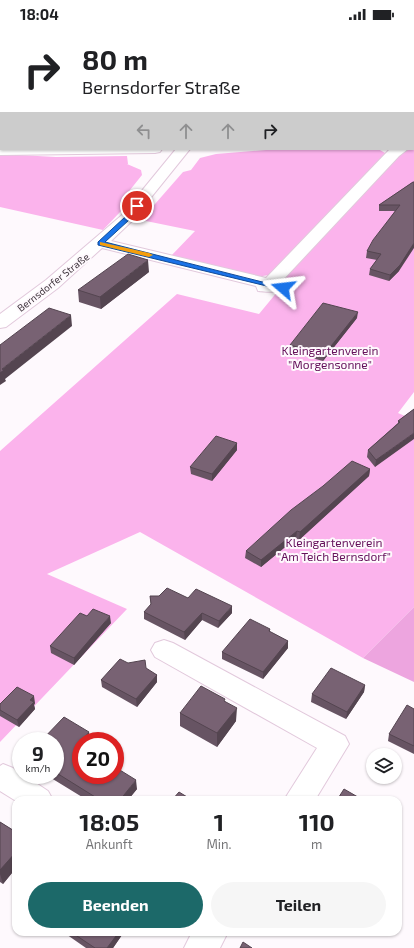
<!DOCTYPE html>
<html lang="de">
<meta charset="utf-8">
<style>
body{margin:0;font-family:"Exo 2",sans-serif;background:#f6f6f6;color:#202124;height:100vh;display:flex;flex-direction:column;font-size:15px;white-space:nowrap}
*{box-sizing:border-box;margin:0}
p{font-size:13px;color:#757577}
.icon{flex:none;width:22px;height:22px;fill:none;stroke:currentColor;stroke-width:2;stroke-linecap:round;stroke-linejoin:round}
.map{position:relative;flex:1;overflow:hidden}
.sheet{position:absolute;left:12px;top:768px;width:390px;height:140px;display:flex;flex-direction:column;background:#fff;border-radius:12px;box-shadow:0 1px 3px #0004}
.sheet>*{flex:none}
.top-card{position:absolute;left:0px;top:0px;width:414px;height:122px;box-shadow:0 1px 3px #0004;background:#fff;color:#202124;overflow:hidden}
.fabs{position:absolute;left:366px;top:720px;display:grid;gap:8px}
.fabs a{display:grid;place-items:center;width:36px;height:36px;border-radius:50%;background:#fff;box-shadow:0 1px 3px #0004;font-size:20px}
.speed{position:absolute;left:12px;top:704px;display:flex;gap:8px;font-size:20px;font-weight:700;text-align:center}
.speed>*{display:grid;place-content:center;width:52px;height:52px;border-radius:50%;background:#fff;box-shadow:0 1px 3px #0004;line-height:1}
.speed small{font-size:10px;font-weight:400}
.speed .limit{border:6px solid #d22;background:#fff;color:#111}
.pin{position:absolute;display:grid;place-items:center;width:34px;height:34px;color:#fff;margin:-17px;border:2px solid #fff;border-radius:50%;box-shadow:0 1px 4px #0007}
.me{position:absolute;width:44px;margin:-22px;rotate:287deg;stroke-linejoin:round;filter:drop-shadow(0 0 3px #0008)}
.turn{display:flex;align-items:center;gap:14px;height:84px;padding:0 16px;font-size:18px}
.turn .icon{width:52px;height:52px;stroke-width:2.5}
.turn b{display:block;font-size:28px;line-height:34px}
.lanes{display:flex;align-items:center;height:38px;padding:0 16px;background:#0003;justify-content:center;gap:20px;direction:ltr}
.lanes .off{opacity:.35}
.eta{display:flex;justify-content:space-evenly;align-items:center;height:68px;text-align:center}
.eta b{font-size:24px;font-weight:700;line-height:28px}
.action{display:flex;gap:8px;margin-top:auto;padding:8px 16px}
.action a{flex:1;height:46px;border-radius:24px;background:#1c6969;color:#fff;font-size:16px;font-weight:700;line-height:46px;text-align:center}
.action a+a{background:#f6f6f6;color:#202124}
.status{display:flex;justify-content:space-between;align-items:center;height:28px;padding:0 20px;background:#fff;direction:ltr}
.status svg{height:11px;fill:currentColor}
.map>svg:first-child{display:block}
</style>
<div class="status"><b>18:04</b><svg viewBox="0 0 49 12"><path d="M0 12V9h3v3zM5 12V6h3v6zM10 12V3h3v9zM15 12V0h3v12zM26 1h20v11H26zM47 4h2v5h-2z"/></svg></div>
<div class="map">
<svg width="414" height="920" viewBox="0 0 414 920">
<rect width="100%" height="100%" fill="#fef9fd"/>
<path fill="#fbb3ec" d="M278,121H378L387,126L274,246L257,249L170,229L195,203L141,192L183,144L191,142L200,130L216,126Z
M414,121V364L398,385L414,392V579L363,630L140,504L47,546L127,581L0,714V423L177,266L259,286L278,263L279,255L396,124Z
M0,126L56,129L127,128L128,136H127L141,142L142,147L130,162L121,183L103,202L0,179Z"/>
<path fill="#eda5df" d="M414,579V654L363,630Z"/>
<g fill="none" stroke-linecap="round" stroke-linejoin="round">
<g stroke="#e2c9dc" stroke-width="2">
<path id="minor" d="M250,0H260V1H250Z
M0,95H1L0,104Z
M176,121H190L132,193L111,213L266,250L389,122L408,121L399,128L281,254L286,255L289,259L286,263C281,264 263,264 258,263L256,258L102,220L58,260L6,299L0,300V286L46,252L122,187Z
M164,612L173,615L345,708L349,716L315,772H284L317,720L155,629L151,622L155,615Z
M3,736L13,740L21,747H24L48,763L53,772H16V773L0,763V738Z
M192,904H228L220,920H184Z"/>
</g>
<g stroke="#e2c9dc" stroke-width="2">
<path id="major" d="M413,92H414V100H413Z
M0,119L1,121H162L160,124L155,125L0,127Z"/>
</g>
<use href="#minor" fill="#fff" fill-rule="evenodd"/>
<use href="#major" fill="#fff" fill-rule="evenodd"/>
</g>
<path fill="#675463" d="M413,154L399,243L389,253L369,247L370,241L377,232L366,230L367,223L395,183H379V177Z
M149,244L101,281L79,274L78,262Z
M357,290L323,333L289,324L290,317Z
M414,381L375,439L367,429L368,422L398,395V393Z
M237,415V422L212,453L191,446L190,439Z
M370,441L369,448L299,512L296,510L261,539L245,530L246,523Z
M150,568L188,570L232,585L218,600L202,592L185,612L144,591V584L151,577Z
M87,588L111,595L74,637L51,625L50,618Z
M270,601V604L288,613V620L263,651L222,631V624Z
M128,635L157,647V654L137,679L102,659L101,652Z
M365,657L364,664L346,691L311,674L312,666Z
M225,673L236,693L217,719L180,698V685Z
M35,675L34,677L35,681L19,699L0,688V676Z
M414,681V726L388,713L389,706Z
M55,713H81V747L137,761L128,772H87L56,753L46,747H55Z
M0,794L16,804V840L3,856L0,854Z
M63,904H124L113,920H86Z"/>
<path fill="#544550" d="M1,68V83L0,85V69Z
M414,215V220L399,243L389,253L390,247Z
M148,232L149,244L101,281L100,269Z
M358,284L357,290L323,333L324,327Z
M71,287L72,298L5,351L6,353L0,357V345L2,341Z
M414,405V411L375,439L376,432Z
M237,415V422L212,453V446Z
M370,441L369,448L299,512L300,504Z
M297,503L296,510L261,539V532Z
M232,578V585L218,600L219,593Z
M202,585V592L185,612L184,604Z
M110,588L111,595L74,637V630Z
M288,613V620L263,651V644Z
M157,647V654L137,679L136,671Z
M365,657L364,664L346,691L347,684Z
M34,668L35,675L34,677L35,681L19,699L17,692L30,672Z
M237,680L236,693L217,719V705Z
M89,704L90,713H82Z
M136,752L137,761L128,772H120Z
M16,824V840L3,856L0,846V842Z
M119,904H124L113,920H107Z"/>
<path fill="#786273" stroke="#544550" d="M0,0H227L226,1H1V68L0,69V38H1L0,33V14L1,13L0,9Z
M413,154H414V215L400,237L390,247L370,241L381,226L367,223L373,212L400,177H379Z
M128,226L148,232L100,269L78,262Z
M323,275L358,284L324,327L290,317Z
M49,280L71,287L2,341L4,342L0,345V317Z
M414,381V405L376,432L368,422L400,394L398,393Z
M216,408L237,415L212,446L190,439Z
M352,433L370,441L300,504L297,503L261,532L246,523L291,482L323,458Z
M167,560L188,570L196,561L232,578L219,593L202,585L184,604L144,584L151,576L150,568H159Z
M93,581L110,588L74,630L50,618L80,585L87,588Z
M250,591L270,601L269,603L288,613L263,644L222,624Z
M120,631L128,635L145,632L146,640L157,647L136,671L101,652Z
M331,640L365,657L347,684L312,666Z
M201,658L225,671L224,673L237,680L217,705L180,685Z
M17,659L34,668L30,672L34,674L17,692L0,682V676Z
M407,677L414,681V718L389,706Z
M64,689L89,704L78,717L81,718V747H115V739L136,752L120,772H100L55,744V713H41Z
M344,761L363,772H337Z
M179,764L192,772H172Z
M0,794L16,804V824L0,842Z
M71,904H119L107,920H95Z
M243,914L252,920H240Z"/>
<path fill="#1a73e8" stroke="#114b97" d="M135,177L140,178L129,192L105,214L286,260L283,262L98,217V214L125,189Z"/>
<path fill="#f59e0b" d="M100,214L149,225L153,227L149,229L100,217Z"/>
<g text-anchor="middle" stroke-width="4" stroke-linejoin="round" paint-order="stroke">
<g font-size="10" fill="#3e343c" stroke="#fef9fd">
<text transform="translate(53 254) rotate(-38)" y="4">Bernsdorfer Straße</text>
</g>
<g font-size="12" fill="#65115b" stroke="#fef9fd">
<text x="330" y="327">Kleingartenverein<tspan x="330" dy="14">"Morgensonne"</tspan></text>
<text x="334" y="519">Kleingartenverein<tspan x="334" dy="14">"Am Teich Bernsdorf"</tspan></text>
</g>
</g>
</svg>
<div class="fabs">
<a><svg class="icon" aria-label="layers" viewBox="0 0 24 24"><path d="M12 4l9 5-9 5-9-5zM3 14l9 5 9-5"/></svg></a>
</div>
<div class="speed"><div>9<small>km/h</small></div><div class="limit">20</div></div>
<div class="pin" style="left:137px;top:178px;background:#d93025"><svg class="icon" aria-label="arrive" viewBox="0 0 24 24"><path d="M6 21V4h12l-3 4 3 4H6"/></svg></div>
<svg class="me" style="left:283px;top:260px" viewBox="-20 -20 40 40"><path d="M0-17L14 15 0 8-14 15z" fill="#1a73e8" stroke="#fff" stroke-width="4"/></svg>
<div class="top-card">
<div class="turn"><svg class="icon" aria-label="right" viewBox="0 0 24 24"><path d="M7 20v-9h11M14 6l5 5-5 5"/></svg><div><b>80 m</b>Bernsdorfer Straße</div></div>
<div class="lanes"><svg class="icon off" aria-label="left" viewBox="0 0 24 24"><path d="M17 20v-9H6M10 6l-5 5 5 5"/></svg><svg class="icon off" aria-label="ahead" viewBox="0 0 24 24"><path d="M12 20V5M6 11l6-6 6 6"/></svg><svg class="icon off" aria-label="ahead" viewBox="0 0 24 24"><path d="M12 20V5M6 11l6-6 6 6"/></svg><svg class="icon" aria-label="right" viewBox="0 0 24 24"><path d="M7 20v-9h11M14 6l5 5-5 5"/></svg></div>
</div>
<section class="sheet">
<div class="eta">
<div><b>18:05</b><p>Ankunft</p></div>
<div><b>1</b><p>Min.</p></div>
<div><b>110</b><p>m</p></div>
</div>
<div class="action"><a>Beenden</a><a>Teilen</a></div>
</section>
</div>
